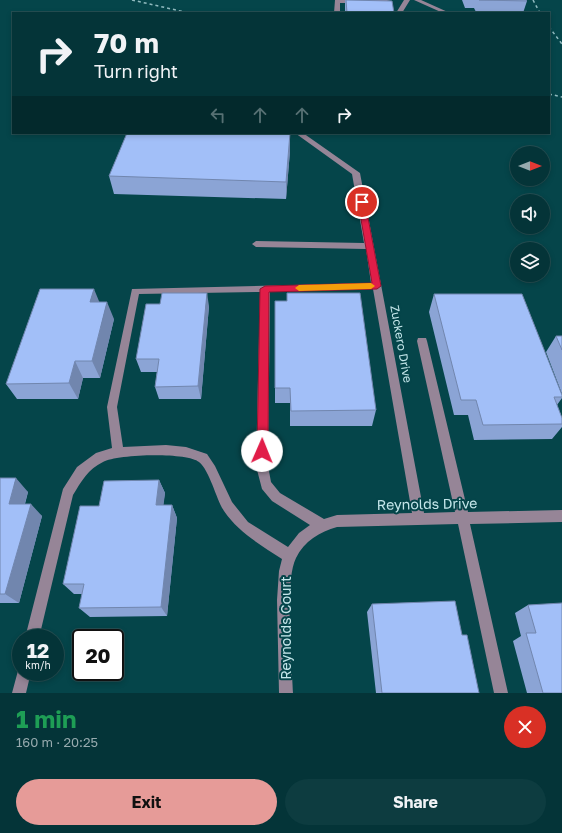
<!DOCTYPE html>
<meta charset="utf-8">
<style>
body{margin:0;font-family:"Golos Text",sans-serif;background:#0d3c40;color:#f1f3f6;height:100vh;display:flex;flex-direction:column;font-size:15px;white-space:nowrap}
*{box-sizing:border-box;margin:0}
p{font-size:13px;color:#97aaae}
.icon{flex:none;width:22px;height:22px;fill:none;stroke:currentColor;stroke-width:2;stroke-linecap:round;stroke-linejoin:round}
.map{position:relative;height:693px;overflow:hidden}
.drawer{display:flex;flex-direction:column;background:#043438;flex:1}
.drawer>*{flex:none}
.top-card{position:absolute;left:12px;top:12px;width:538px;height:122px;border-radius:0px;box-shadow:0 2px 6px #0003,0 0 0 1px #254f53;background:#043438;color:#f1f3f6;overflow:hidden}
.needle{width:26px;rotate:90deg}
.controls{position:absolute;left:510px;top:146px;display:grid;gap:8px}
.controls a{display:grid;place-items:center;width:40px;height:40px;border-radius:50%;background:#043438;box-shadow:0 2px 6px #0003,0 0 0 1px #254f53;font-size:20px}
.speed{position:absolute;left:12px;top:629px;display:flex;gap:8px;font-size:20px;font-weight:700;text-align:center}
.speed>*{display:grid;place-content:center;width:52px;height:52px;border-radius:50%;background:#043438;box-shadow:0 2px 6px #0003,0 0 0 1px #254f53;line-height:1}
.speed small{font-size:10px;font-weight:400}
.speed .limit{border:2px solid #111;border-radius:6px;background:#fff;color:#111}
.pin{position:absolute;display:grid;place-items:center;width:34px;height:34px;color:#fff;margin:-17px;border:2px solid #fff;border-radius:50%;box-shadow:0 1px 4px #0007}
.me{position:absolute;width:44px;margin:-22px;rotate:1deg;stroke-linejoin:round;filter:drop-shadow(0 0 3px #0008)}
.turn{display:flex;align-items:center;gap:14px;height:84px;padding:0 16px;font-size:18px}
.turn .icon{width:52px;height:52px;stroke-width:2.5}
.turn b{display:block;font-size:28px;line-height:34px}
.lanes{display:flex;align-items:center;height:38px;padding:0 16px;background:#0003;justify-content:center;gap:20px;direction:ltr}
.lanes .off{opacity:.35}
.round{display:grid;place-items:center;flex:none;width:42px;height:42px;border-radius:21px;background:#0d3c40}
.head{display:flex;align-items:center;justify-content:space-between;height:68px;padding:0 16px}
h1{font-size:24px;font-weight:700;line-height:30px;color:#1e9e55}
.primary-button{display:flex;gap:8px;margin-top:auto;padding:8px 16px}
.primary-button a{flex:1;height:46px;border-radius:24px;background:#e69b98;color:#111;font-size:16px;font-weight:700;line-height:46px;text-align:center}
.primary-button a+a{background:#0d3c40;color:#f1f3f6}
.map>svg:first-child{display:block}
</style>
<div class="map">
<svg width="562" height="693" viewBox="0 0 562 693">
<rect width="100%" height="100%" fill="#05454a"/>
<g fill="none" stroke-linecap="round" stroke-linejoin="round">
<path fill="#968597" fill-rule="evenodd" d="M335,0H391L378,3H340V13H334Z
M404,0H410L402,13H396Z
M414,0H421L450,13H443Z
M295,133H303L360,173L424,513L455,512L417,341L418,338H426L427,341L468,512L562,510V522L470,524L508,693H494L458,524L337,527C320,532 304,541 296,558C284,582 292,663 293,693H279L277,600L279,571L282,559C261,545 239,533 224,511C216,499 210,471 199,462C187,452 117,454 103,462C88,469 81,482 73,495L39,638H25L63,489L77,467L96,453L112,448L107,407L132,289L371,283L366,249L256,247L252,244L256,241L364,243L352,174ZM373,289L412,513L337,515L324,519L280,493L271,482L268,466L270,292ZM260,292L256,466L262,489L272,501L310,525L299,533L288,547L248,522L232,502L215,466L207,454L186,447L166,445L123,447L117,407L139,294Z
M21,666V672H31L26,693H12L19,667Z"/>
<path stroke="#90babf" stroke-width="1.5" stroke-dasharray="3 3" stroke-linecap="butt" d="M132,0L189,13
M533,0L540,13
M549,27L562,44
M549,94L562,97"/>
</g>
<path fill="#8ba4d5" d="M345,0H370L394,13H345Z
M462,0H526L527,1L523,13H501L476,12L474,8H465Z
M290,133V151L286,199L114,194L109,176Z
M434,294L562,395V398L557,405L562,418V427L552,439L474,440L468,415H454L429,312Z
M275,301L376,410L372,426H290V403H275Z
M209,306L201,399H159L155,387L157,372H141L136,359Z
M114,319L100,378H83L78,399H17L6,384Z
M556,336H562V394L546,352Z
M0,478L28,492L25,504L42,516L19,603H0Z
M159,480L165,493L163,505H172L177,518L167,616L90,617L79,608L82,594H74L63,584L99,506Z
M372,604L479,693H376L367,612Z
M528,605L562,693H527L513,641L521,636L515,613Z"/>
<path fill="#7186ae" d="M290,133V151L286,199V182Z
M94,289L101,306L90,302Z
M207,293L209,306L201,399L198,386Z
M107,302L114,319L100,378L92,361Z
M75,361L83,378L78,399L69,383Z
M16,478L28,492L21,517L9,504Z
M159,480L165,493L162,518L156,505Z
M31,504L42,516L19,603L5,594Z
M172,505L177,518L167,616L161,607Z"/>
<path fill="#a2bff8" stroke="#7186ae" d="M346,0L392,1L394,13H347Z
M479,0H526L527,1Z
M127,133H290L286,182L109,176Z
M40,289H94L90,302H107L92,361H75L69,383L6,384Z
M162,293H207L198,386L155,387L159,359H136L146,304H160Z
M287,293H360L376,410L291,411L290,388H275V301H287Z
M434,294H522L562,395V397H554L562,418V424L483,425L476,400H461Z
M556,336H562V350Z
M0,478H16L9,504H31L5,594H0Z
M159,480L156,505H172L161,607L79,608L84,584H63L80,506H99L104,481Z
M455,601L462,635H467L479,693H382L372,604Z
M562,603V693H543L526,633H536L528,605Z"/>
<path fill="#e11d48" stroke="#92132f" d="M359,200H362L365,202L381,286L377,289L269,292L268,451L266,455L262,456L259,455L257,451L260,289L265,286L372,283L358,202Z"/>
<path fill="#f59e0b" d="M371,283L375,286L371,289L299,291L295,288L299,285Z"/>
<g text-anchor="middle" stroke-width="4" stroke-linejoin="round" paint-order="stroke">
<g font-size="12" fill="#c4e6ea" stroke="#05454a">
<text transform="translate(401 344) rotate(80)" y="4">Zuckero Drive</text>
</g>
<g font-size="14" fill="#c4e6ea" stroke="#05454a">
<text transform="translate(427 504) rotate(-1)" y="5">Reynolds Drive</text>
<text transform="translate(286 628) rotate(-90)" y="5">Reynolds Court</text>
</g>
</g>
</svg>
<div class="controls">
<a><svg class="needle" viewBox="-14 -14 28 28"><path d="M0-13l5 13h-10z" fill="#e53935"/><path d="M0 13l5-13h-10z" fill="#97aaae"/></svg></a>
<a><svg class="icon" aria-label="sound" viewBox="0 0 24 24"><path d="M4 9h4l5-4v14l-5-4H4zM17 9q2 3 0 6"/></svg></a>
<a><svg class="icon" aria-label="layers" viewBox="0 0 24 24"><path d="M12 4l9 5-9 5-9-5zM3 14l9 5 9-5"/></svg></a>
</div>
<div class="speed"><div>12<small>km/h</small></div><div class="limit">20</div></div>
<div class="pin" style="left:362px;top:202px;background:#d93025"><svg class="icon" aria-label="arrive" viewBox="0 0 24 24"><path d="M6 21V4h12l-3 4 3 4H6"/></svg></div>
<svg class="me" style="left:262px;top:451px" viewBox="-20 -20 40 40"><circle r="19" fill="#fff"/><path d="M0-13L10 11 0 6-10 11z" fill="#e11d48"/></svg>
<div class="top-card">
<div class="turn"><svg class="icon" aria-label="right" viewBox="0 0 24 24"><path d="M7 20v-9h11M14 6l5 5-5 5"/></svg><div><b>70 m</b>Turn right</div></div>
<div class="lanes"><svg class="icon off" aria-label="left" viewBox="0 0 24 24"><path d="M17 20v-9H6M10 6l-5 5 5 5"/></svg><svg class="icon off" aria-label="ahead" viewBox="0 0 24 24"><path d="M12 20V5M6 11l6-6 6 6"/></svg><svg class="icon off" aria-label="ahead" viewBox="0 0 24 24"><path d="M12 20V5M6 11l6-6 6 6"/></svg><svg class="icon" aria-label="right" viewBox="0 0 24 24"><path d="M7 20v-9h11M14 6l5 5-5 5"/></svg></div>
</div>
</div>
<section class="drawer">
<div class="head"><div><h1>1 min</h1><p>160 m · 20:25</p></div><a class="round" style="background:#d93025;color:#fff"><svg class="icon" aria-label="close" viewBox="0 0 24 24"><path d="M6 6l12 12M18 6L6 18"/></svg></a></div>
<div class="primary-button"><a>Exit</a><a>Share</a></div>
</section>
